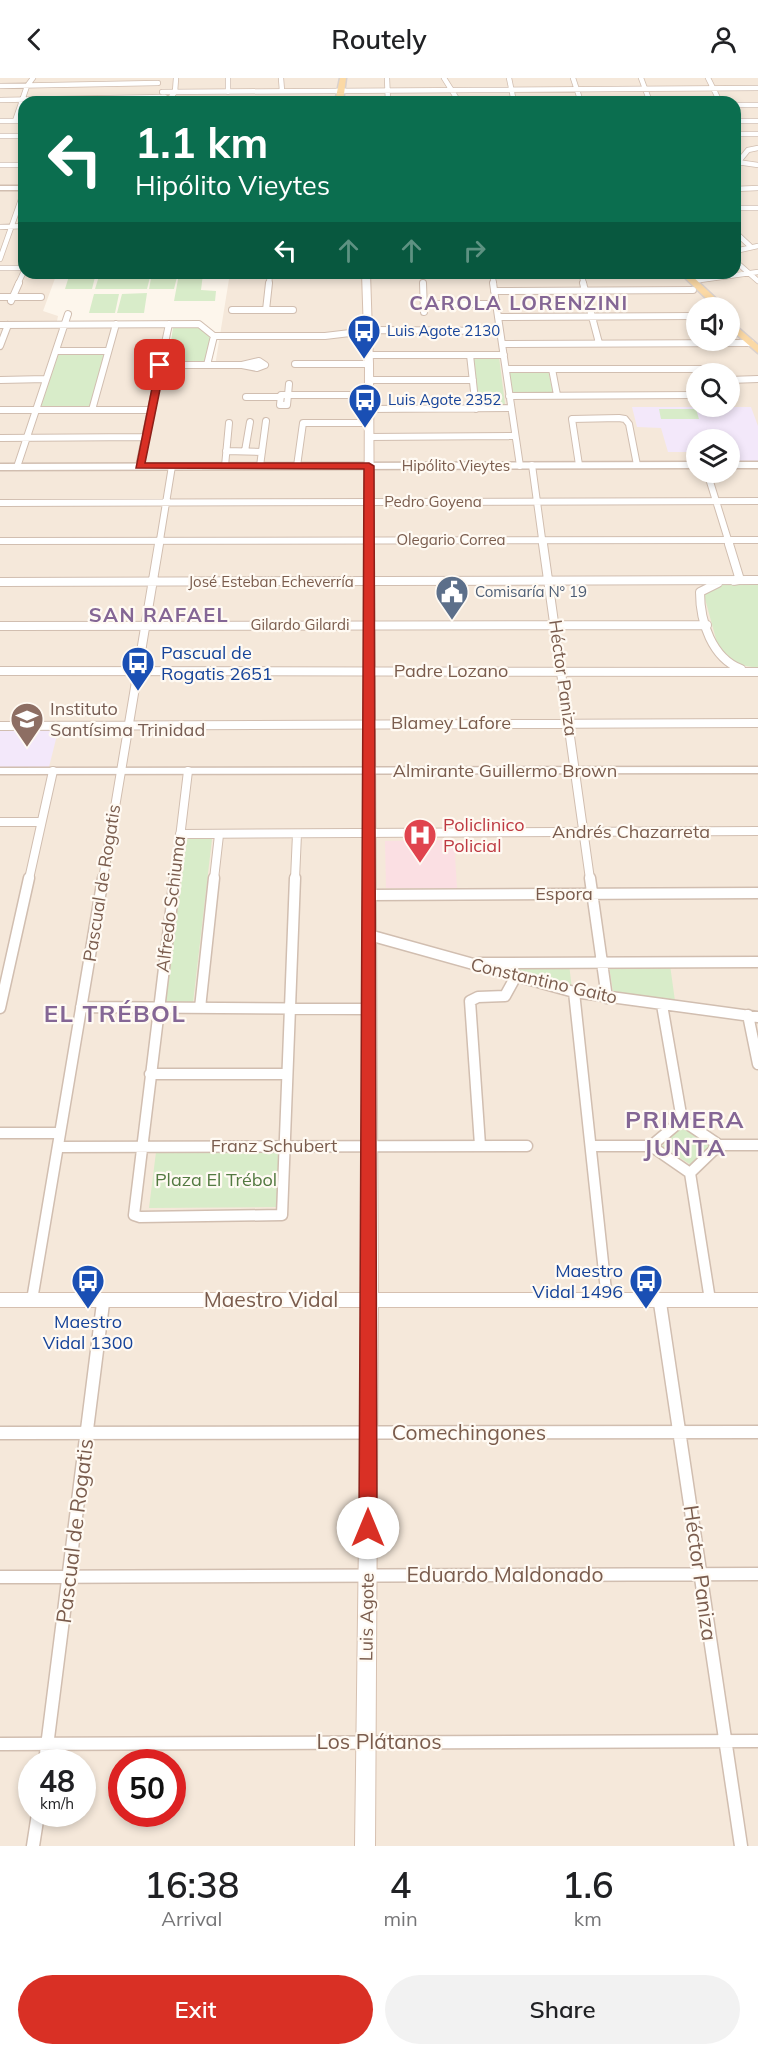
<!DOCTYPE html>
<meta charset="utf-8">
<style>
body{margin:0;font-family:Mulish,sans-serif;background:#f2f2f2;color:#202124;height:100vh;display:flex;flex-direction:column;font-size:22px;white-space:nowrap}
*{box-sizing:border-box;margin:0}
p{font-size:20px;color:#757577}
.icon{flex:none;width:33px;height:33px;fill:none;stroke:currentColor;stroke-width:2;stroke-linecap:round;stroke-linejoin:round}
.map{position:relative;height:1768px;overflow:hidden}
.drawer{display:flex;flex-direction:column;background:#fff;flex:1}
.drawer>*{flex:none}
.top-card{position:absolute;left:18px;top:18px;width:723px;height:183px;border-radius:18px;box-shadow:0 3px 9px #0003;background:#0b6e4f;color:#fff;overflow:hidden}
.controls{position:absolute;left:686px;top:219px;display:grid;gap:12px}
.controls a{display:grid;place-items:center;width:54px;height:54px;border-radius:50%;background:#fff;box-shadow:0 3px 9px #0003;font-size:30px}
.speed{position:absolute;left:18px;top:1671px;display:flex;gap:12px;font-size:30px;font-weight:700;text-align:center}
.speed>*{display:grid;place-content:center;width:78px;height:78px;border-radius:50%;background:#fff;box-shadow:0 3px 9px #0003;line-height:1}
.speed small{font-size:15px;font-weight:400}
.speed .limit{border:9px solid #d22;background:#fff;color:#111}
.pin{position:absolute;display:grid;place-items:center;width:51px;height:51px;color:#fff;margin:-26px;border-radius:12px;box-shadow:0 3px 9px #0006}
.me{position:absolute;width:66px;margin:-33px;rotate:0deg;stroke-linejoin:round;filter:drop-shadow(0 0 4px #0008)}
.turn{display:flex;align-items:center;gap:21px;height:126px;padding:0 18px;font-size:27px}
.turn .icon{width:78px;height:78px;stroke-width:2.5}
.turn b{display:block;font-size:42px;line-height:51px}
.lanes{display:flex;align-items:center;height:57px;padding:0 18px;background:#0003;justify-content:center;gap:30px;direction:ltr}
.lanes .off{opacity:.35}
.eta{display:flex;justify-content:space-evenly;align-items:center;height:102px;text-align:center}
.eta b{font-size:36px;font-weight:600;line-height:42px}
.cta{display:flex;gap:12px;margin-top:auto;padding:12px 18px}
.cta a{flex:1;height:69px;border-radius:36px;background:#d93025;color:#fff;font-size:24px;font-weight:600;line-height:69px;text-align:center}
.cta a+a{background:#f2f2f2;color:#202124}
header{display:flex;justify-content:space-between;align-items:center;height:78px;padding:0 18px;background:#fff;font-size:27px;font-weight:600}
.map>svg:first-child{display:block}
</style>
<header><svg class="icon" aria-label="back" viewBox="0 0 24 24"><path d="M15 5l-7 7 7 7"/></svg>Routely<svg class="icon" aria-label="person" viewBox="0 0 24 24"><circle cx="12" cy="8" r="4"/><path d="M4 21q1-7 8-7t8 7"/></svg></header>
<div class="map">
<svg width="758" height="1768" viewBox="0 0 758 1768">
<rect width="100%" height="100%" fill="#fdf6ec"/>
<path fill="#f5e8da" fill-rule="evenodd" d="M0,0H758V1768H0V249H164L157,289L215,288L230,195H735V24H24V195H57L43,233L58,238L57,243L0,244ZM696,230H729V262H696ZM696,296H729V328H696ZM696,362H729V394H696ZM32,1684H82V1736H32ZM122,1684H172V1736H122Z"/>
<path fill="#f3e8fa" d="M632,329H751L758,348V383H729V362H696V374H668L661,350L637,349Z
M59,649L49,689H0V650Z"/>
<path fill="#fbdfe3" d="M454,762L457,810H386L385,763Z"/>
<path fill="#d8ecc9" d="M70,195H96L92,211H65Z
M100,195H151L147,211H95Z
M152,195H178L174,211H149Z
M179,196H203L201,212L216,213L215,223H174Z
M147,215L144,235H117L122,216Z
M94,216H119L115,235H89Z
M198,247L214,258L208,283L203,286L168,285L173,249Z
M58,274L106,275L90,330L41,328Z
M499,279L505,326H478L473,280Z
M548,292L553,315L513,316L509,293Z
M659,331H696L699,341H661Z
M740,504L758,506V590L740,587L720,576L704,517L717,507Z
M187,760L212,761L193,925H165Z
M569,886L572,911L492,889Z
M670,887L675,923L613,914L609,888Z
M683,1048L711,1067L691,1087L662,1068Z
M156,1074H280L278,1129L149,1130Z"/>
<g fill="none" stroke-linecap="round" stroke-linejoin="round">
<g stroke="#d1beb0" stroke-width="6">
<path id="minor-far4" d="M228,0V14
M281,0L282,13
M387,0L388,24
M444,0L459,24
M509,0L514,24
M573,0L581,24
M641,0L650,24
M708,0L720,24
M0,8L158,5
M162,14L758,10
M0,22L165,19
M167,24L175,14L176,0
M735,27H758
M0,43H24
M15,43L27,8L33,0
M735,43H758
M735,56H758
M0,58H24
M737,84L758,87
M0,87H24
M735,88L748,72L758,70
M735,111L758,110
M735,130H758
M0,149L24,148
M735,154L750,168
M735,173L758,168
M0,181L24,113
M735,183L758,203
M0,190H24
M492,195L494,206
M581,195L584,206
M693,203L758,194
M18,206L24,193
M269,206L270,195"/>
</g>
<g stroke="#d1beb0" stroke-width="8">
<path id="minor-far3" d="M423,205L424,234
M493,205L520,388
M583,205L599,265
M494,213L693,212
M0,219H41
M11,223L19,205
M424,226H496
M232,232H293
M266,232L269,205
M498,239L696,238
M0,247L199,246L214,258H325L375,252L500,253
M502,266L751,265
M0,268L8,247
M56,273H108
M369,277H504
M470,277L476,331
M259,283L265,287L257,290L242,287Z
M295,286H369
M160,287H242
M207,287L214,258
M506,291H716L721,292L723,296
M552,291L557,317
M0,302L46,301
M369,302H473
M729,302L758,301
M281,317H288L287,327H280Z
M288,317H368
M288,317L289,306
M509,318L696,317
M246,319H281
M369,331L511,330
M0,332H151
M92,332L116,246
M369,359L515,358
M0,360L145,359
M226,373L262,374
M245,373L250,344
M532,387L543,468
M579,387L572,341L619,340L625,341L629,346L637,387
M139,388L169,246
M225,388L229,345
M260,388L266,343
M297,388L303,345H369
M17,389L68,236
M707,394L730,468
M0,425L758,423
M0,463L758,462
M159,468L172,388"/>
</g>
<g stroke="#d1beb0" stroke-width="10">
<path id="minor-far2" d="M543,466L590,801
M729,466L740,502L734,503
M0,504L758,502
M718,505L700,514C700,544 712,580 741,591
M0,548L707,547
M0,593L758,594
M0,648L758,645
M0,744H41
M180,756L758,753
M29,801L53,693
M103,801L159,466
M175,801L188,693
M214,801L219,757
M295,801L297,756"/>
</g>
<g stroke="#d1beb0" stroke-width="13">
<path id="minor-far1" d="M175,800L134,1137L140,1139L282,1137L295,800
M590,800L607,920
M369,817L758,815
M369,857L574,914L758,939
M478,885L758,884
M574,914L607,1222
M662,927L682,1042L651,1068L690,1095
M81,929L369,931
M0,930L29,800
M200,930L214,800
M748,937L758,986
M150,996H287
M682,1042L719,1067L690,1095L710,1222
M0,1055H60
M480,1067L470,923L478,919L505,918L516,898
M719,1067H758
M591,1068H651
M58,1069L527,1068
M32,1222L103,800
M660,1222L661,1227
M103,1227L104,1221"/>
</g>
<g stroke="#d1beb0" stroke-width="15">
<path id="minor" d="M660,1225L741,1768
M0,1355L758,1354
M0,1499L758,1496
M0,1666L758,1663
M45,1684L103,1225
M33,1768L38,1736"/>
</g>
<g stroke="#d1beb0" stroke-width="3">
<path id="tertiary" d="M0,108H24V112H0Z
M696,384V390L0,392V386Z
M729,384H758V390H729Z
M758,689V695L0,696V690Z"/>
</g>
<g stroke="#d6c0b0" stroke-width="2">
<path id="secondary" d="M362,195H370L373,286L378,1215H758V1229H378L375,1768H355L362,1229H0V1215H362L365,286Z"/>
</g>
<g stroke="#dad1cd" stroke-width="3">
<path id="primary" d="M340,0H346L343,24H335Z
M680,195H689L726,230H716Z
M729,242L758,267V275L729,250Z"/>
</g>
<use href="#minor-far4" stroke="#fff" stroke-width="4.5"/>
<use href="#minor-far3" stroke="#fff" stroke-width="6"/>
<use href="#minor-far2" stroke="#fff" stroke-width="8"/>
<use href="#minor-far1" stroke="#fff" stroke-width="10"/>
<use href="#minor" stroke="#fff" stroke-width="12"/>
<use href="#tertiary" fill="#fff" fill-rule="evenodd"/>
<use href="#secondary" fill="#fff" fill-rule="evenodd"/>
<use href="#primary" fill="#fbd9a5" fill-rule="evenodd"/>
</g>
<path fill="#d93025" stroke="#8d1f18" stroke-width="1.5" d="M157,285L165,287L145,385H369L374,388L377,1450L374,1456L368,1459L361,1456L359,1450L364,391L136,390Z"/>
<defs>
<g id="bus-pin" transform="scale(1.725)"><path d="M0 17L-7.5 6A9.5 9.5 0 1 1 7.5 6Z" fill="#1a4fb4" stroke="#fffaf3"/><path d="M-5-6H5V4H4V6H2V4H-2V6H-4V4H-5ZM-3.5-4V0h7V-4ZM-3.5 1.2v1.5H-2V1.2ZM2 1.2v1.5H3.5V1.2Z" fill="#fff"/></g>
<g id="civic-pin" transform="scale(1.725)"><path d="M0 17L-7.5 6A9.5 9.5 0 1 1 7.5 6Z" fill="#5c6f8a" stroke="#fffaf3"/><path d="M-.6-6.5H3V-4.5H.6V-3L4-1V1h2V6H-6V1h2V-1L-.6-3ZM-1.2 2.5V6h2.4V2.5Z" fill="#fff"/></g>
<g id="school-pin" transform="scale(1.725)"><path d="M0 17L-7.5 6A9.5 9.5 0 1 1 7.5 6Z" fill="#8d6e63" stroke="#fffaf3"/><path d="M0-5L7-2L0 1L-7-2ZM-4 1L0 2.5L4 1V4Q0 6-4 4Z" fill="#fff"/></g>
<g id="hospital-pin" transform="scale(1.725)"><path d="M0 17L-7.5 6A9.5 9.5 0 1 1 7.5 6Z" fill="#e0444e" stroke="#fffaf3"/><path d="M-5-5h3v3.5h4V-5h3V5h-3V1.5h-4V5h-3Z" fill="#fff"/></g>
</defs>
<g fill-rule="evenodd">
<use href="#bus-pin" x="364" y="253"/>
<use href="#bus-pin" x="365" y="322"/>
<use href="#civic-pin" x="452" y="514"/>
<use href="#bus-pin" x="138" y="585"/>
<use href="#school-pin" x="27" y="641"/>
<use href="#hospital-pin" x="420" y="757"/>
<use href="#bus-pin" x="88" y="1203"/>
<use href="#bus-pin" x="646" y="1203"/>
</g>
<g text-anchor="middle" stroke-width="4.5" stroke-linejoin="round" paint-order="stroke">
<g font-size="15" fill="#164399" stroke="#fffaf3" text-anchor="start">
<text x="387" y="258">Luis Agote 2130</text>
<text x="388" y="327">Luis Agote 2352</text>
</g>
<g font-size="15" fill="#7a5c4d" stroke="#fffaf3">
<text x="456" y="393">Hipólito Vieytes</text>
<text x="433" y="429">Pedro Goyena</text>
<text x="451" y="467">Olegario Correa</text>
<text x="271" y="509">José Esteban Echeverría</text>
<text x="300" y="552">Gilardo Gilardi</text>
</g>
<g font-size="15" fill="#4e5e75" stroke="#fffaf3" text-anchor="start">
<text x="475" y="519">Comisaría N° 19</text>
</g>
<g font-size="18" fill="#164399" stroke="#fffaf3" text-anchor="start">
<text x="161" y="581">Pascual de<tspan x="161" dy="21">Rogatis 2651</tspan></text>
<text x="623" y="1199" text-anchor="end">Maestro<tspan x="623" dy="21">Vidal 1496</tspan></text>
<text x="88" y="1250" text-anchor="middle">Maestro<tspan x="88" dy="21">Vidal 1300</tspan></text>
</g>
<g font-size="18" fill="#7a5c4d" stroke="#fffaf3">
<text x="451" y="599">Padre Lozano</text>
<text transform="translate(563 600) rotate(82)" y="6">Héctor Paniza</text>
<text x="451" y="651">Blamey Lafore</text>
<text x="505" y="699">Almirante Guillermo Brown</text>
<text x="631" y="760">Andrés Chazarreta</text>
<text transform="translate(102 805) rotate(-81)" y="6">Pascual de Rogatis</text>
<text x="564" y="822">Espora</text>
<text transform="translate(171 826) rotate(-83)" y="6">Alfredo Schiuma</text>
<text transform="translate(544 903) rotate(13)" y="6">Constantino Gaito</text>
<text x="274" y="1074">Franz Schubert</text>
<text transform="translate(367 1539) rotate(-89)" y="6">Luis Agote</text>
</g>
<g font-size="18" fill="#785e54" stroke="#fffaf3" text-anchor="start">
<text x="50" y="637">Instituto<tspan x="50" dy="21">Santísima Trinidad</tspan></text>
</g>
<g font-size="18" fill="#be3a42" stroke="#fffaf3" text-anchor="start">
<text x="443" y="753">Policlinico<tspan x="443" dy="21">Policial</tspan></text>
</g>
<g font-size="18" fill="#537a41" stroke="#fffaf3">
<text x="216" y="1108">Plaza El Trébol</text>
</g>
<g font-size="20" font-weight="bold" letter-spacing="1.5" fill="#846695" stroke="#fffaf3">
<text x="519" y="232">CAROLA LORENZINI</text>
<text x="159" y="544">SAN RAFAEL</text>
</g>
<g font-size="21" fill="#7a5c4d" stroke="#fffaf3">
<text x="271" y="1229">Maestro Vidal</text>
<text x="469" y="1362">Comechingones</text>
<text transform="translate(75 1453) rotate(-83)" y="7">Pascual de Rogatis</text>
<text transform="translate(700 1495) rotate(82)" y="7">Héctor Paniza</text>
<text x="505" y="1504">Eduardo Maldonado</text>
<text x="379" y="1671">Los Plátanos</text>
</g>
<g font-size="24" font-weight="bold" letter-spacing="1.5" fill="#846695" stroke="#fffaf3">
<text x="115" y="944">EL TRÉBOL</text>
<text x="685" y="1050">PRIMERA<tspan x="685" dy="28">JUNTA</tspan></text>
</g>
</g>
</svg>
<div class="controls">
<a><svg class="icon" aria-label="sound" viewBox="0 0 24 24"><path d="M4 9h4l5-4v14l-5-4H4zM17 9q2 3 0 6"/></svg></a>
<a><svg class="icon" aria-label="search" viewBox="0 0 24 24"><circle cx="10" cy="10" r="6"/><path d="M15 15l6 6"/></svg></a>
<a><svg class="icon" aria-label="layers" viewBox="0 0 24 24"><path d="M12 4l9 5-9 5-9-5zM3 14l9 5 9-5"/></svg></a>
</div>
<div class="speed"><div>48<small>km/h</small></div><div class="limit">50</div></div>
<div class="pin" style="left:160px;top:287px;background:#d93025"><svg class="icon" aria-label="arrive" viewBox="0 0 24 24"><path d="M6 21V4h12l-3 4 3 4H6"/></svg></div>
<svg class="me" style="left:368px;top:1450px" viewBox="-20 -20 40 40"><circle r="19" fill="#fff"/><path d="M0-13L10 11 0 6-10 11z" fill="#d93025"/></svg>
<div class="top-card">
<div class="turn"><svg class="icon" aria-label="left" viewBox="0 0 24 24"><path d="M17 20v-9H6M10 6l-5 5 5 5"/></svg><div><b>1.1 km</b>Hipólito Vieytes</div></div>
<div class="lanes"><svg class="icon" aria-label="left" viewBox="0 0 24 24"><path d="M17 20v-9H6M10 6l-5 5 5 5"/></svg><svg class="icon off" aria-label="ahead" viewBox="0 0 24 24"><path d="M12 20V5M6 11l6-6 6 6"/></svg><svg class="icon off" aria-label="ahead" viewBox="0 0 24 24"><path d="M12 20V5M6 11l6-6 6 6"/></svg><svg class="icon off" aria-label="right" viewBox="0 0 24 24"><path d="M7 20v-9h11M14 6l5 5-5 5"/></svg></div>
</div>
</div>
<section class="drawer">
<div class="eta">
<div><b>16:38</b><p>Arrival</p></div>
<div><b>4</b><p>min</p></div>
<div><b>1.6</b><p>km</p></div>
</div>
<div class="cta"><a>Exit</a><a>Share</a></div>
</section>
